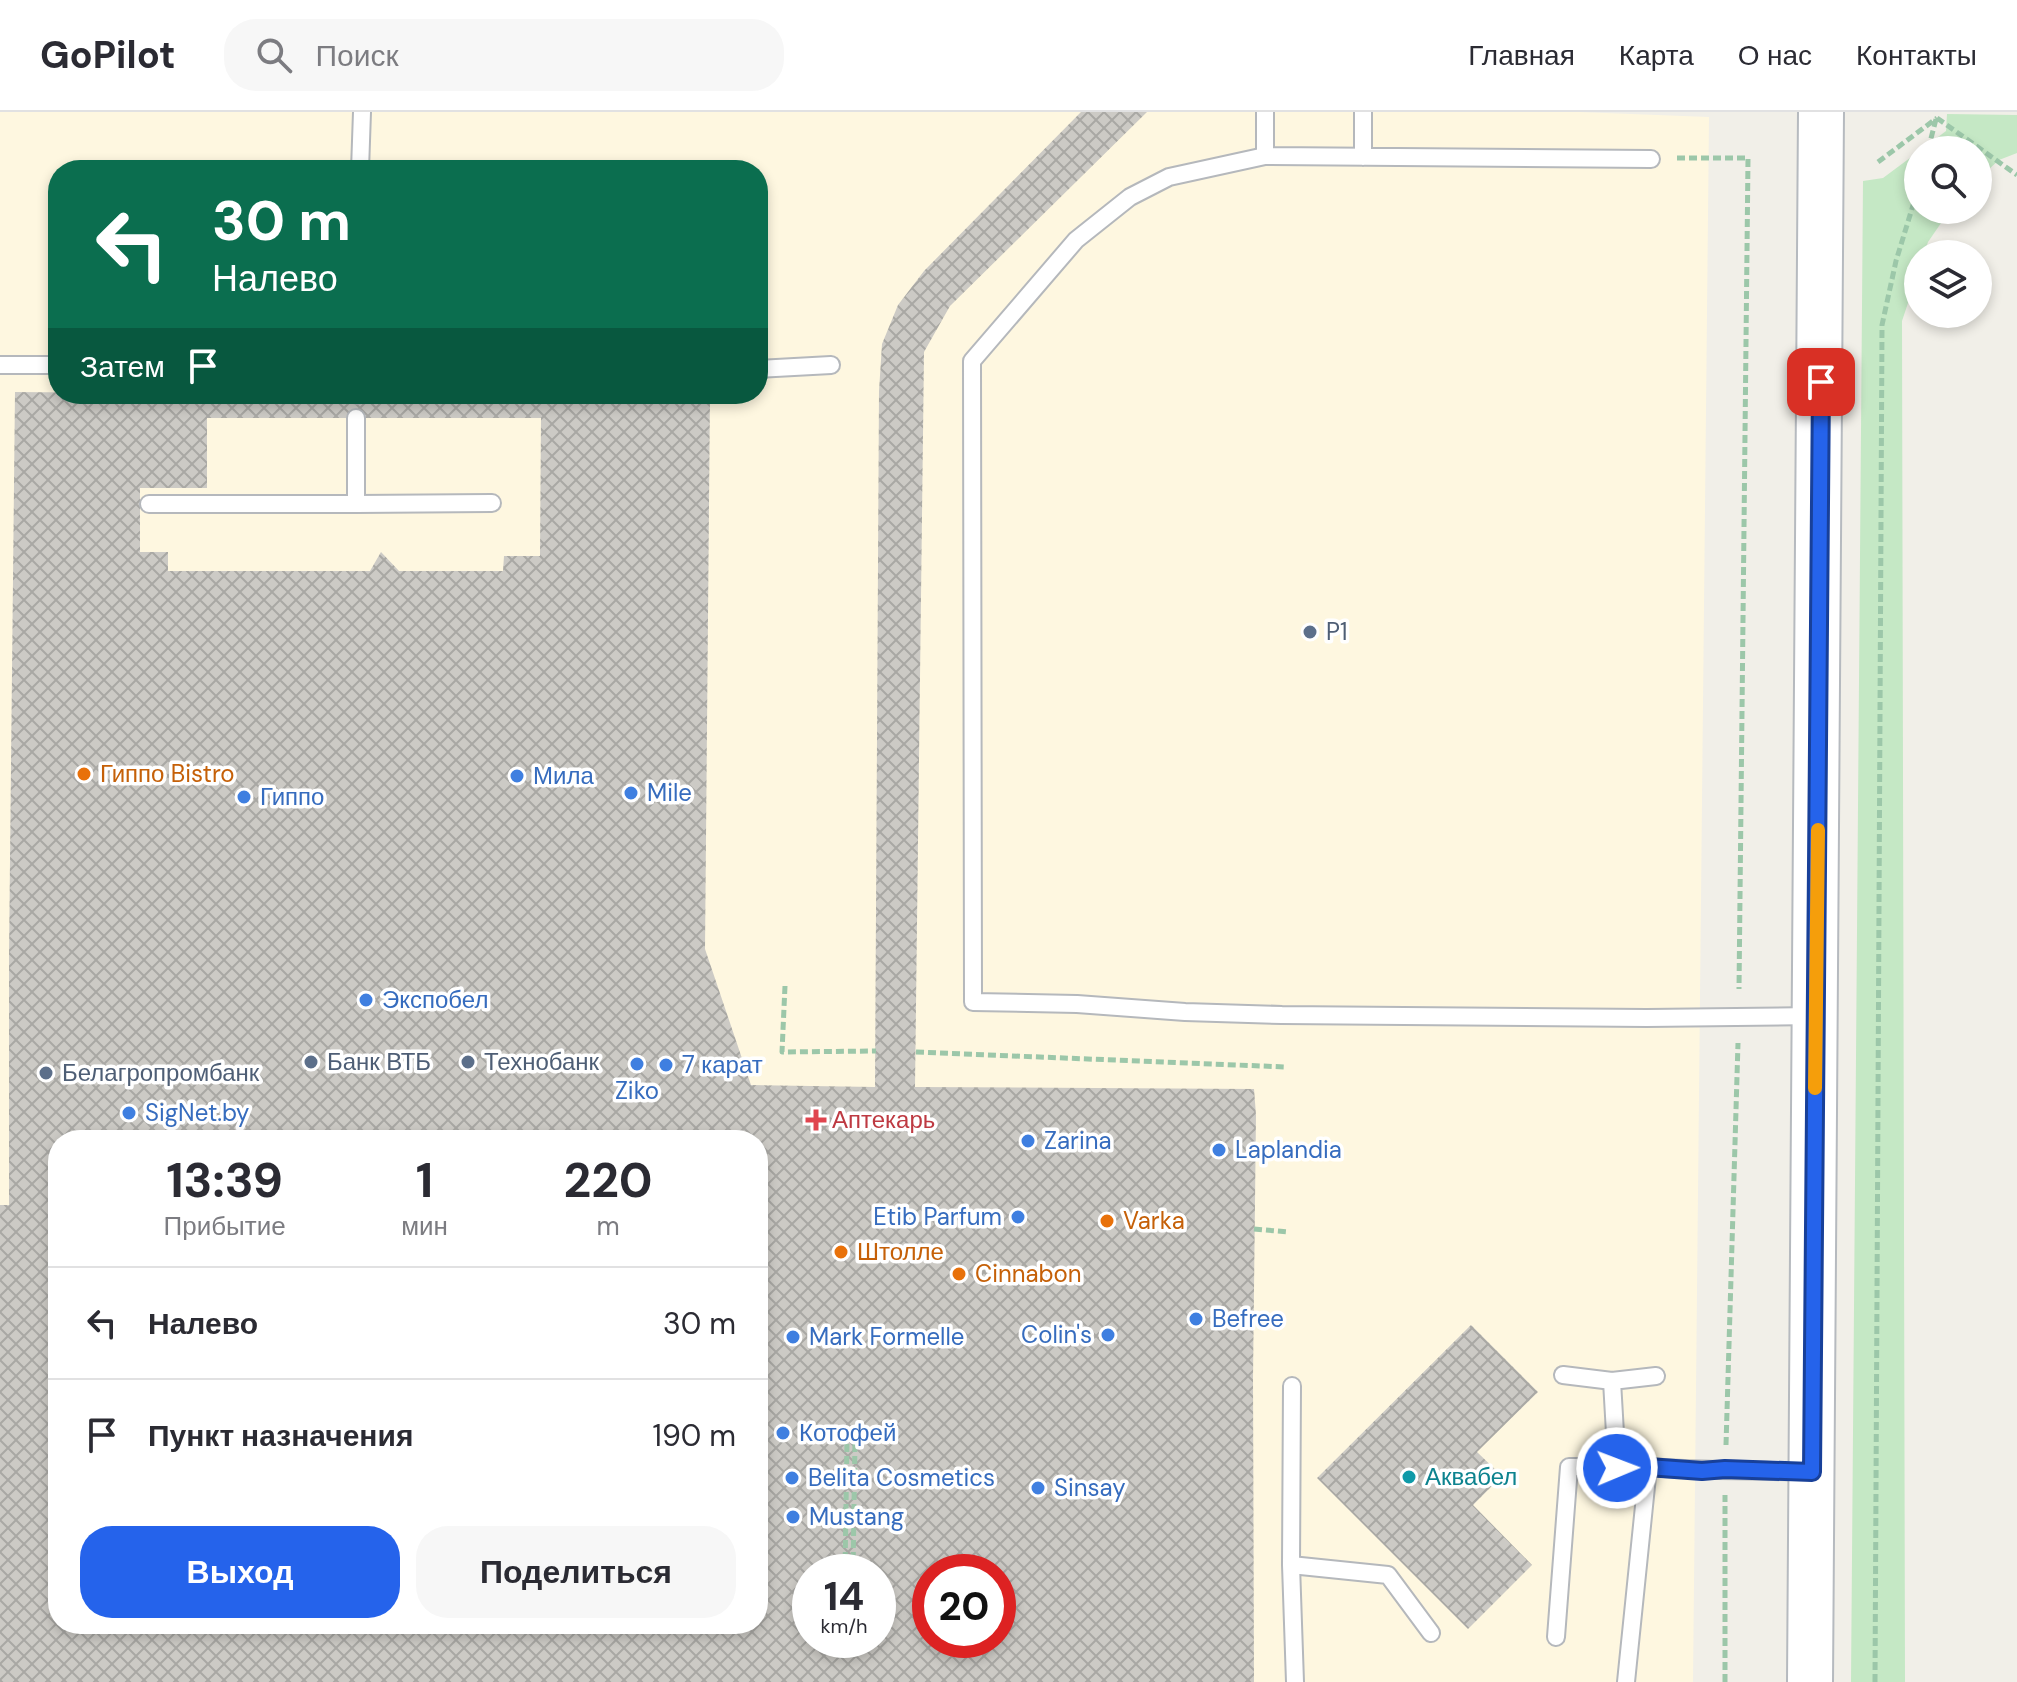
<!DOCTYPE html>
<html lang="ru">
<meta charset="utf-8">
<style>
body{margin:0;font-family:"DM Sans",sans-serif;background:#f7f7f7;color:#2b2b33;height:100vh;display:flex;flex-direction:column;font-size:30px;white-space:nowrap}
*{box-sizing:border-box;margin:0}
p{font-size:26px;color:#7c7c81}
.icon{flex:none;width:44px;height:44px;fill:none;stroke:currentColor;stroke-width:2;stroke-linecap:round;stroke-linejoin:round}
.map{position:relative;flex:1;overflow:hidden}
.side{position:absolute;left:48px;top:1018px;width:720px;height:504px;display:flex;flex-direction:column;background:#fff;border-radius:32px;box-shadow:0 4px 12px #0003}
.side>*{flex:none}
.hud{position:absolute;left:48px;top:48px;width:720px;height:244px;border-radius:32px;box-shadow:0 4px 12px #0003;background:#0b6e4f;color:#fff;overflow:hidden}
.buttons{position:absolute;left:1904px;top:24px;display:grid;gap:16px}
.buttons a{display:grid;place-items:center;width:88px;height:88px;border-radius:50%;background:#fff;box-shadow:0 4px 12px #0003;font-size:40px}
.speed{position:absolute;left:792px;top:1442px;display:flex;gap:16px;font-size:40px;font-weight:700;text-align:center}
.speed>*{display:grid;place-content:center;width:104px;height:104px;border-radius:50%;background:#fff;box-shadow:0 4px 12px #0003;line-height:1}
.speed small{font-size:20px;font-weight:400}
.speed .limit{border:12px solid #d22;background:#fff;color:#111}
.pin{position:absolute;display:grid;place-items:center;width:68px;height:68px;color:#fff;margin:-34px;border-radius:16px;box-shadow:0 4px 12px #0006}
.me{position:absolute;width:88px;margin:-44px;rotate:89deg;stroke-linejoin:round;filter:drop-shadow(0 0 6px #0008)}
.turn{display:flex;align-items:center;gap:28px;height:168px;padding:0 32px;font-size:36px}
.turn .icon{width:104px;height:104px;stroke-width:2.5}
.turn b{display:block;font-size:56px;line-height:68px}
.then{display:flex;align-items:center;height:76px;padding:0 32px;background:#0003;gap:16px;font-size:30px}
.eta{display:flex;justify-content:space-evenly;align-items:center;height:136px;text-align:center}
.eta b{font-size:48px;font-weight:700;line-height:56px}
.button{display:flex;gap:16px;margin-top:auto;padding:16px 32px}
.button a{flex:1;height:92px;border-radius:32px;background:#2563eb;color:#fff;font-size:32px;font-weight:700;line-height:92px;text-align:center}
.button a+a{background:#f7f7f7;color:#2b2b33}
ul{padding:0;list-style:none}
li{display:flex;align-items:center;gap:24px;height:112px;padding:0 32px;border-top:2px solid #e1e1e2}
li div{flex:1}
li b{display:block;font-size:30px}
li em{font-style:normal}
header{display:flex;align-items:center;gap:48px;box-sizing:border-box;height:112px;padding:0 40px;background:#fff;border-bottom:2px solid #e1e1e2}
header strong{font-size:38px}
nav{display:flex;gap:44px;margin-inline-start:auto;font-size:28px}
.search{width:560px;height:72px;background:#f7f7f7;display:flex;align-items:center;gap:20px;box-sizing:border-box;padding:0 28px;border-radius:32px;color:#7c7c81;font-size:30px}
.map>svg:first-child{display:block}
</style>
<header>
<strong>GoPilot</strong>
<div class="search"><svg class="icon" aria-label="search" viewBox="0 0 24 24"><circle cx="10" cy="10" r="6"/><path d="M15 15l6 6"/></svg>Поиск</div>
<nav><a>Главная</a><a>Карта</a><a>О нас</a><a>Контакты</a></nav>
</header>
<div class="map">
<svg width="2017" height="1570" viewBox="0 0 2017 1570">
<defs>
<pattern id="building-cross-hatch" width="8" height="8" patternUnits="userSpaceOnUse" patternTransform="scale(2)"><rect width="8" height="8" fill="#cccac5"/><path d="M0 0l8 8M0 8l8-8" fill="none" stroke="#a9a8a4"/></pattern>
</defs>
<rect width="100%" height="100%" fill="#f1efe8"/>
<path fill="#fef7e0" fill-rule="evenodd" d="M0,0H1579L1709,5L1693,1570H0ZM58,58H758V282H58ZM58,1028H758V1512H58ZM810,1460H878V1528H810ZM930,1460H998V1528H930Z"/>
<path fill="#c5e8c5" d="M1947,2L2017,3V41L1999,48L1978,67V38H1921L1946,19Z
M1918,40V98H1950L1928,130L1924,142H1918V161L1902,209L1905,1570H1851L1863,69L1883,66Z"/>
<path fill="url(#building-cross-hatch)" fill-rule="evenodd" d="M1081,0H1147L950,194L924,240L915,975L1254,977L1256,1003L1253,1266L1254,1570H0V1093H9V843L15,280L357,283L710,282L705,837L751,973L875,975L879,279L882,232L898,193L924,159ZM207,306H541L540,444H504L503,459H399L381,440L370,459H168V440H140V376H207ZM58,1028H758V1512H58ZM810,1460H878V1528H810ZM930,1460H998V1528H930Z
M1471,1213L1538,1280L1477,1340L1502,1364L1473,1393L1532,1453L1468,1517L1317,1366Z"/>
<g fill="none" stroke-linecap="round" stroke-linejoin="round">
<g stroke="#b5b8bc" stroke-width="20">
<path id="lane" d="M1265,44V0
M1363,45V0
M1651,47L1265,44L1169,65L1130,85L1076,128L972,249L973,890L1077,892L1185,900L1282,903L1647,906L1814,904
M360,58L362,0
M0,253H58
M758,257L831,253
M357,283V282
M149,392H356V306
M356,392L492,391
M1563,1263L1612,1269L1656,1264
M1612,1269L1617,1356
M1291,1453L1292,1274
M1556,1525L1569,1355H1648
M1295,1570L1291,1453L1388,1463L1431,1521
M1626,1570L1648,1355C1702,1359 1756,1358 1811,1360"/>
</g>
<g stroke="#b6babf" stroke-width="48">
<path id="secondary" d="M1810,1570L1821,0"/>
</g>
<path stroke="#9cc7a9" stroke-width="5" stroke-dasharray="8 4" stroke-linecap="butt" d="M1937,6L2017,63
M1928,38L1936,7
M1677,46H1748L1739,877
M1878,50L1937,6
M785,874L782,940L876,939
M916,940L1286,955
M1254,1117L1288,1120
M1726,1333L1738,931
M845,1460L847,1329
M853,1460L855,1329
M1725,1570V1383
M1875,1570L1882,213L1896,149L1918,77"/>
<use href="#lane" stroke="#fff" stroke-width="16"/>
<use href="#secondary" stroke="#fff" stroke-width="44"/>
</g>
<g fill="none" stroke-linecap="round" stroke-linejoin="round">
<g stroke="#184099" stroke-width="20">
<path id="route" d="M1617,1356L1648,1355L1702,1359L1725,1357L1812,1360L1821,270"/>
</g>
<use href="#route" stroke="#2563eb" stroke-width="14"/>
<path stroke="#f59e0b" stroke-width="14" d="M1815,976L1818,718"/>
</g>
<g fill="#5c6f8a" stroke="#fff" stroke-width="3">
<circle cx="1310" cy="520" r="8"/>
<circle cx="311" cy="950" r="8"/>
<circle cx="468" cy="950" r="8"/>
<circle cx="46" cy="961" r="8"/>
</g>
<g fill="#e8710a" stroke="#fff" stroke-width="3">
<circle cx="84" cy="662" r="8"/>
<circle cx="1107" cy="1109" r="8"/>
<circle cx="841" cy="1140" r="8"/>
<circle cx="959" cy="1162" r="8"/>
</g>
<g fill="#3f7fe0" stroke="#fff" stroke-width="3">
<circle cx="517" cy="664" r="8"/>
<circle cx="631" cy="681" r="8"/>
<circle cx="244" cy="685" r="8"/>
<circle cx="366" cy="888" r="8"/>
<circle cx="637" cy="952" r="8"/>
<circle cx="666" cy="953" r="8"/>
<circle cx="129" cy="1001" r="8"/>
<circle cx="1028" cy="1029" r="8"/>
<circle cx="1219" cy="1038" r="8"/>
<circle cx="1018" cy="1105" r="8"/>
<circle cx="1196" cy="1207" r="8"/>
<circle cx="1108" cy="1223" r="8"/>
<circle cx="793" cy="1225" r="8"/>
<circle cx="783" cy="1321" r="8"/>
<circle cx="792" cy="1366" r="8"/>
<circle cx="1038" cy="1376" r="8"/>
<circle cx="793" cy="1405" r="8"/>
</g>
<path fill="#e0444e" stroke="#fff" stroke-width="3" d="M812 996h8v8h8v8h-8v8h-8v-8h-8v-8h8z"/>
<circle fill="#0f9aa8" stroke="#fff" stroke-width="3" cx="1409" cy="1365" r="8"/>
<g text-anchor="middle" stroke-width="7" stroke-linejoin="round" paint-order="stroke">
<g font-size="24" fill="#4e5e75" stroke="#fff" text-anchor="start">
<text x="1326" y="528">P1</text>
<text x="327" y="958">Банк ВТБ</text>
<text x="484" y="958">Технобанк</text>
<text x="62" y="969">Белагропромбанк</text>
</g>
<g font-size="24" fill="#c56008" stroke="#fff" text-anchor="start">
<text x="100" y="670">Гиппо Bistro</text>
<text x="1123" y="1117">Varka</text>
<text x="857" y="1148">Штолле</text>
<text x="975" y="1170">Cinnabon</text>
</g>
<g font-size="24" fill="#366cbe" stroke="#fff" text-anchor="start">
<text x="533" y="672">Мила</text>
<text x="647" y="689">Mile</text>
<text x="260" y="693">Гиппо</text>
<text x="382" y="896">Экспобел</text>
<text x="682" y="961">7 карат</text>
<text x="637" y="987" text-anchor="middle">Ziko</text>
<text x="145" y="1009">SigNet.by</text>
<text x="1044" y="1037">Zarina</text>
<text x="1235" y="1046">Laplandia</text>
<text x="1002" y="1113" text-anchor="end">Etib Parfum</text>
<text x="1212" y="1215">Befree</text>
<text x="1092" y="1231" text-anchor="end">Colin's</text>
<text x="809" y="1233">Mark Formelle</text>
<text x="799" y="1329">Котофей</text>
<text x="808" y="1374">Belita Cosmetics</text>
<text x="1054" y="1384">Sinsay</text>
<text x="809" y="1413">Mustang</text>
</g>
<g font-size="24" fill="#be3a42" stroke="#fff" text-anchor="start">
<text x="832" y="1016">Аптекарь</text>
</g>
<g font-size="24" fill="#0d838f" stroke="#fff" text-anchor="start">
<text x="1425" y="1373">Аквабел</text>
</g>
</g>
</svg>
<div class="buttons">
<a><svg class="icon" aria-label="search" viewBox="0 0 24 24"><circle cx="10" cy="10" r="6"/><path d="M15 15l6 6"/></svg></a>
<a><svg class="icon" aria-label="layers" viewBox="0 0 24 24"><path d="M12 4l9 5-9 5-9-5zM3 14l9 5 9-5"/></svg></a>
</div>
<div class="speed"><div>14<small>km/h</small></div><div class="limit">20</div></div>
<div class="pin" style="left:1821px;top:270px;background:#d93025"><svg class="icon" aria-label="arrive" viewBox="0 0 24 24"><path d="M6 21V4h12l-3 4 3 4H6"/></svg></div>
<svg class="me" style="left:1617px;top:1356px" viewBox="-20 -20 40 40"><circle r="17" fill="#2563eb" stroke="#fff" stroke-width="3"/><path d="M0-11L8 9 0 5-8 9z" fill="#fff"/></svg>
<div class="hud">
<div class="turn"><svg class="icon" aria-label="left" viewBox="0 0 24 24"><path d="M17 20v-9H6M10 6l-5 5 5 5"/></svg><div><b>30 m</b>Налево</div></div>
<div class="then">Затем<svg class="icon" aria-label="arrive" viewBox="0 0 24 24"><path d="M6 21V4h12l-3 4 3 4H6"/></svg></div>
</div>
<section class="side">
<div class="eta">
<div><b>13:39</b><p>Прибытие</p></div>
<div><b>1</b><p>мин</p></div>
<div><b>220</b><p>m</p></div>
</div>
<ul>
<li><svg class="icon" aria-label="left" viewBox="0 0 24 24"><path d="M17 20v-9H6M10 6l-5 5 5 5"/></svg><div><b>Налево</b></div><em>30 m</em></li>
<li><svg class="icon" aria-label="arrive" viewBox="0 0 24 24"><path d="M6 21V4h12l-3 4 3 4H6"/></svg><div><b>Пункт назначения</b></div><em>190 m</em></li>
</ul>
<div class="button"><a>Выход</a><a>Поделиться</a></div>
</section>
</div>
